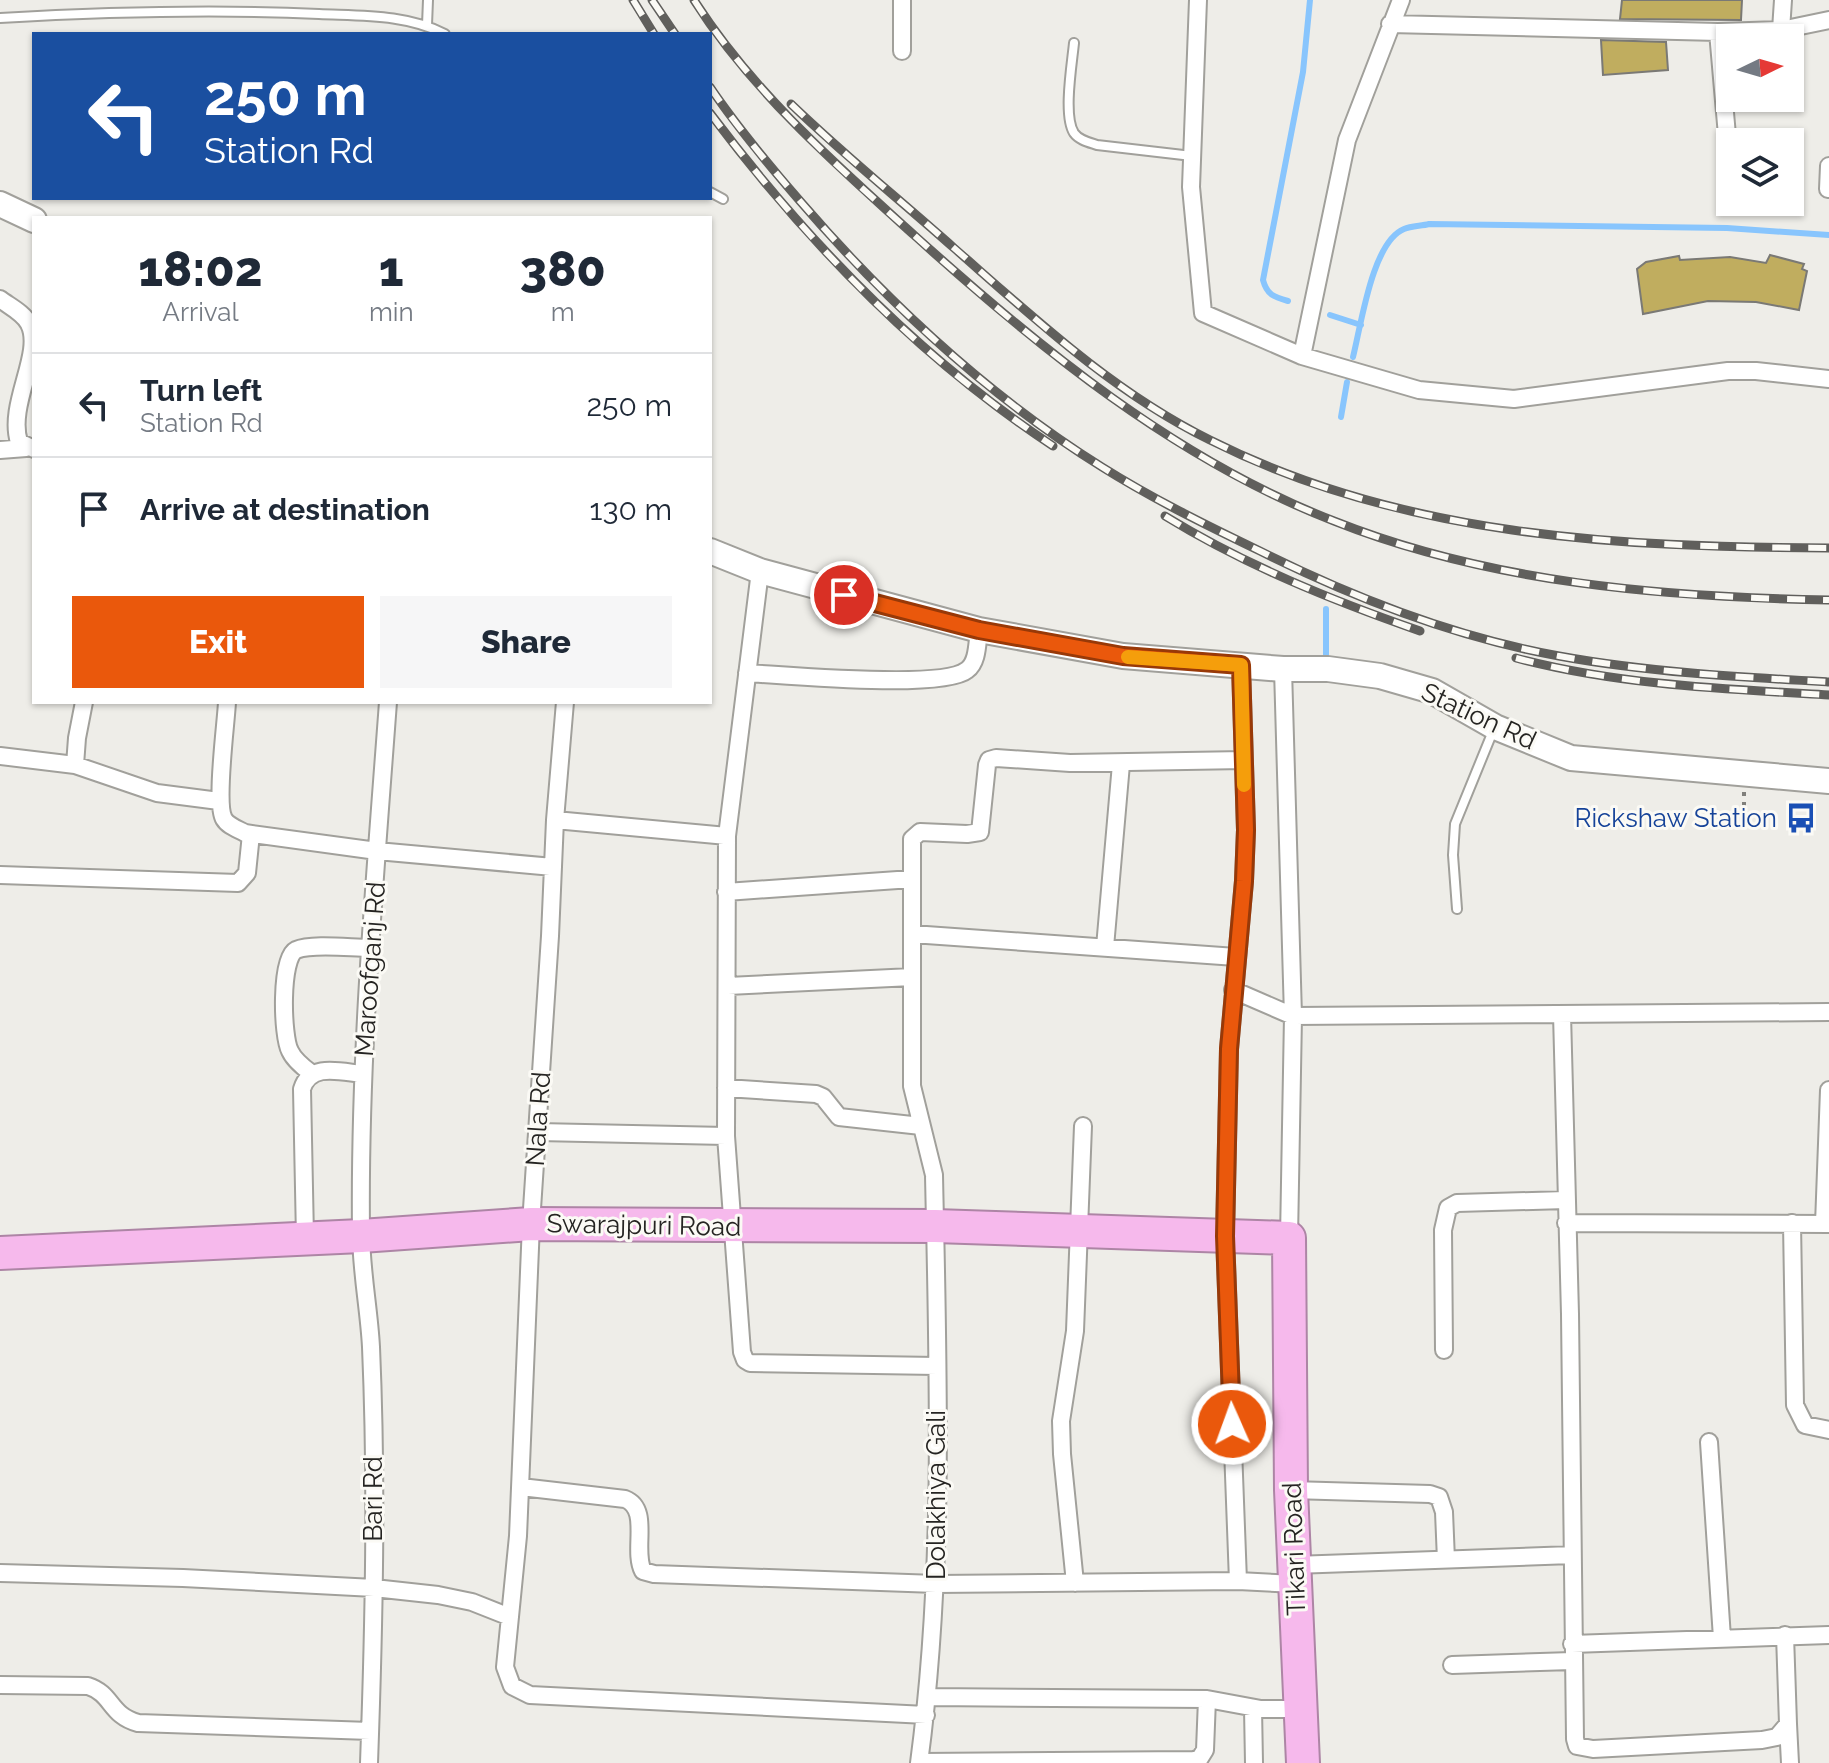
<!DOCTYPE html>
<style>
body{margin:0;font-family:Raleway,sans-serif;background:#f6f6f7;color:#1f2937;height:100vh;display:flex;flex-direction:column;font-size:30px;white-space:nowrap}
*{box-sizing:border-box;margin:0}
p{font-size:26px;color:#747a83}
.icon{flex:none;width:44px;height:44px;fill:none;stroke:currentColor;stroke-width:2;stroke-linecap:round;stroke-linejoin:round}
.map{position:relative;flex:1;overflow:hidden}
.sheet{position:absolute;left:32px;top:216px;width:680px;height:488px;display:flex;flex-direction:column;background:#fff;border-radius:0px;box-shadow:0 2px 6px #0004}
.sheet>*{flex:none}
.banner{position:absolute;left:32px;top:32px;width:680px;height:168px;border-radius:0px;box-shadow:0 2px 6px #0004;background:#1a4fa0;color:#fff;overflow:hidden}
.needle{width:52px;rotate:85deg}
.buttons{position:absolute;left:1716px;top:24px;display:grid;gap:16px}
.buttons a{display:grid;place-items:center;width:88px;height:88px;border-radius:0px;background:#fff;box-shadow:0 2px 6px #0004;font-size:40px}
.pin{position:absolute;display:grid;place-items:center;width:68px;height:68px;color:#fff;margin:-34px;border:4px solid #fff;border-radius:50%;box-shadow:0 2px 8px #0007}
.me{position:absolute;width:88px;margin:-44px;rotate:358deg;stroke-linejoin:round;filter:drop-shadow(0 0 6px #0008)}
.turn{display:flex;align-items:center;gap:28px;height:168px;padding:0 40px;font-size:36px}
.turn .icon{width:104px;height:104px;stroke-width:2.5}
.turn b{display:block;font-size:56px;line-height:68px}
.eta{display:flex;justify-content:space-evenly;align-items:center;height:136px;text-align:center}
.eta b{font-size:48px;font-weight:800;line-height:56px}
.button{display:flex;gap:16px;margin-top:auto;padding:16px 40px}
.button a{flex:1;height:92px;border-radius:0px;background:#ea580c;color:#fff;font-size:32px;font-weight:800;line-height:92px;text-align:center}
.button a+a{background:#f6f6f7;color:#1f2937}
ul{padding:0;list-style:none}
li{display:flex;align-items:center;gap:24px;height:104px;padding:0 40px;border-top:2px solid #e0e1e3}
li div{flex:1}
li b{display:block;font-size:30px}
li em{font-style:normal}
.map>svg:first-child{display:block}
</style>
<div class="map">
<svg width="1829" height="1763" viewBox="0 0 1829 1763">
<rect width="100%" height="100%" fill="#eeede8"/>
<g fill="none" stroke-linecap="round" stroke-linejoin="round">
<path stroke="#88c5fd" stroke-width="6" d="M1288,301C1274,297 1267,295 1263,280L1303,72L1310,0
M1330,315L1361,325
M1353,357C1361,326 1372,242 1404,229C1411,226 1421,226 1429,224L1727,228L1829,235
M1341,417L1347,382
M1326,657V609"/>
</g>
<path fill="#c0ad5f" stroke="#7a7975" stroke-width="2" d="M1622,0H1742L1741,20L1620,19Z
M1601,40L1666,42L1668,70L1603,75Z
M1770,255L1804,264L1802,269L1807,271L1799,310L1756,302L1708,301L1643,314L1637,269L1646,262L1679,256L1680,260L1730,257L1766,263Z"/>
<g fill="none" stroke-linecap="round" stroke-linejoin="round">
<g stroke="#a1a09b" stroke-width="12">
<path id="lane" d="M0,18C106,12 213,9 319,14C362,16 406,14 445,34
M427,25L428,0
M1074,43C1072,64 1063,116 1074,133C1079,140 1088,142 1097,145L1192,156
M710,192L723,199
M1457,909L1453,855L1455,824L1493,731"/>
</g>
<g stroke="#a1a09b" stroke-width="20">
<path id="street" d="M902,0V51
M1198,0L1191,187L1203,313L1302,356L1419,390L1514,399L1728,371H1756L1829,379
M1390,24L1718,32L1781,30L1829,20
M1781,30L1783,0
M1718,32L1730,170
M1828,189L1829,166
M0,299C9,306 24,313 29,324C44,353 7,404 19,442L34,449
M1302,356L1347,140L1401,0
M0,450L26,448
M760,571L727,836L726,1136L742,1352L745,1360L750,1363L937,1366
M747,673C784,675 943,690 967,670C978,662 977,643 979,630
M227,702C226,724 215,804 224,819C228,826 238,829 245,833L377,851L553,867
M565,702L555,820L550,936L531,1224L518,1536L505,1667L512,1686L530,1695L926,1715
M0,756L75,765L157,793L219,801
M75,765L77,738L84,702
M555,820L727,836
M0,875L238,883L247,873L251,834
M726,892L912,879
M912,934L1236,957
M1105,947L1121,764
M728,986L912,977
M1233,990L1293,1016L1283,669
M1562,1014L1570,1314L1575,1739L1577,1746L1593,1749L1762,1740L1777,1737L1788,1724L1785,1635
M311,1073C303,1067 294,1060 290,1051C282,1036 280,958 296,950C312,943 351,948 369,948
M726,1088L816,1094L823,1097L839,1117L921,1126
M538,1132L726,1136
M1566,1223L1829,1224
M1792,1223L1795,1405L1805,1425L1829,1430
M1824,1224L1829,1090
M305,1238L302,1089C310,1062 341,1072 363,1074
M1289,1238L1293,1016L1829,1012
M1444,1350L1443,1230L1448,1208L1457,1203L1566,1200
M1709,1442L1722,1638
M521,1487L625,1499C651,1509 632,1550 643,1571L654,1574L936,1584L1238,1581L1296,1584
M1291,1490L1430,1494L1439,1497L1444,1512L1446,1560
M1294,1565L1572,1555
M0,1573L183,1578L374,1588L438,1595L472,1602L510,1617
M1238,1581L1225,1236L1229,1049L1244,881L1246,830L1241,665
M1075,1583L1062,1454L1061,1421L1075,1331L1083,1126
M1572,1644L1829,1635
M1452,1665L1572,1661
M0,1685L88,1686C113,1694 109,1715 138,1723L370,1731
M929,1697L1207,1699L1261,1709H1301
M1253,1708L1254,1763
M1788,1724L1790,1763
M920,1762L1194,1760L1200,1758L1205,1750L1207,1699
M369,1763C374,1624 377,1485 371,1347C369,1309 361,1270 361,1232C359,1055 375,879 388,702
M919,1763C945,1569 938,1371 934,1175L912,1086V839L920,832L967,834L980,832L987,765L989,760L996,758L1070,763L1244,760"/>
</g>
<g stroke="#a1a09b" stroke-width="28">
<path id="secondary" d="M0,204L34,220
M710,551L760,571L979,630L1123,656L1283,669H1328L1380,676L1432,691L1495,727L1571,758L1829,781"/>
</g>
<g stroke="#ad85a5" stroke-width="36">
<path id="highway" d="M0,1253L361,1236L531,1224L935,1226L1289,1238L1291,1490L1303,1763"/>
</g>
<path stroke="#807f7b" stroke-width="4" stroke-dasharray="4 6" stroke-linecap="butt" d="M1744,792V814H1760"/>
<use href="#lane" stroke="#fff" stroke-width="8"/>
<use href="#street" stroke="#fff" stroke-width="16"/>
<use href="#secondary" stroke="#fff" stroke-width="24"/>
<use href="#highway" stroke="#f6b9ec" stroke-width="32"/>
<g stroke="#605f5c" stroke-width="9">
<path id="rail" d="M633,0L654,34
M652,0L675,34
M694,0C752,91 834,163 914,235C1038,347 1176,460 1334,521C1490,583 1662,597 1829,600
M710,87C737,127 768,164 800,201C888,303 987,395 1102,467C1153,499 1206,525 1260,551C1354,598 1455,637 1559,656C1647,672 1739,677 1829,682
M791,104C843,154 900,200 954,248C1034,318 1113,392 1210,440C1403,537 1617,547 1829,548
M710,113C807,242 918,357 1053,446
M1165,516C1245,565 1331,600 1420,631
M1516,658C1618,685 1724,689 1829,695"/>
</g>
<use href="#rail" stroke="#fbfaf5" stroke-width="6" stroke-dasharray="18" stroke-linecap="butt"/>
</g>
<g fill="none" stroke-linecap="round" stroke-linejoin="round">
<g stroke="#983908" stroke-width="20">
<path id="route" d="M844,595L979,630L1123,656L1241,665L1246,830L1244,881L1229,1049L1225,1236L1232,1424"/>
</g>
<use href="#route" stroke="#ea580c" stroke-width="14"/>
<path stroke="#f59e0b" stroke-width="14" d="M1128,657L1241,665L1244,785"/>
</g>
<defs>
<g id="bus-bare" transform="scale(2.4)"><path d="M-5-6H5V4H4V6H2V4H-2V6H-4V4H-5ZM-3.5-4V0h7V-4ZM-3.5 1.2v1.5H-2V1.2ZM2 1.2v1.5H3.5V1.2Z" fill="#1a4fb4" stroke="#fbfaf5" stroke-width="2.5" paint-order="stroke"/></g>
</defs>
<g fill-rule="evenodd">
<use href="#bus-bare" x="1801" y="818"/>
</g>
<g text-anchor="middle" stroke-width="6" stroke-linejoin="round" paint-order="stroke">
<g font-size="26" fill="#252422" stroke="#fbfaf5">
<text transform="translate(1479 716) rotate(25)" y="9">Station Rd</text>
<text transform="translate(370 969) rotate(-86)" y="9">Maroofganj Rd</text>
<text transform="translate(538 1119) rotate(-86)" y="9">Nala Rd</text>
<text transform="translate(644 1225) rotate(1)" y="9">Swarajpuri Road</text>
<text transform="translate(936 1495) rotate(-90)" y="9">Dolakhiya Gali</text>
<text transform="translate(373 1499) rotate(-90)" y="9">Bari Rd</text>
<text transform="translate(1294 1549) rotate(-92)" y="9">Tikari Road</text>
</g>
<g font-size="26" fill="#164399" stroke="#fbfaf5" text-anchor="end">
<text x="1777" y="827">Rickshaw Station</text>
</g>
</g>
</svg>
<div class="buttons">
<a><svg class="needle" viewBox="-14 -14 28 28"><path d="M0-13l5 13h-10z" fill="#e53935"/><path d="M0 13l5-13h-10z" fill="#747a83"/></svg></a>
<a><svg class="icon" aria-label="layers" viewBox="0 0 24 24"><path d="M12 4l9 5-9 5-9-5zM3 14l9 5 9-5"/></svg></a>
</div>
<div class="pin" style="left:844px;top:595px;background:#d93025"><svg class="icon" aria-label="arrive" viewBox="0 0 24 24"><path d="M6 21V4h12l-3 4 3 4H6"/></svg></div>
<svg class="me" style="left:1232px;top:1424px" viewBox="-20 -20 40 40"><circle r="17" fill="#ea580c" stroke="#fff" stroke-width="3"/><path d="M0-11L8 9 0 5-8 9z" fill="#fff"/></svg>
<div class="banner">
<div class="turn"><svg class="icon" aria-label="left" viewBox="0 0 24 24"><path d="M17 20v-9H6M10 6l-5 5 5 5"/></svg><div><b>250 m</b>Station Rd</div></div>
</div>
<section class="sheet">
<div class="eta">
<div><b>18:02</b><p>Arrival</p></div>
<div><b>1</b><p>min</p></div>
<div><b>380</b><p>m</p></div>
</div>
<ul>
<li><svg class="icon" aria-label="left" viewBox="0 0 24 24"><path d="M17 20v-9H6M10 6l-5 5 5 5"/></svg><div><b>Turn left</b><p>Station Rd</p></div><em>250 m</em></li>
<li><svg class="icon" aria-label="arrive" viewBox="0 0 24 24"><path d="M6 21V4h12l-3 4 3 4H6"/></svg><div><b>Arrive at destination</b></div><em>130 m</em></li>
</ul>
<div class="button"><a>Exit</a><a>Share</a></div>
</section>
</div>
